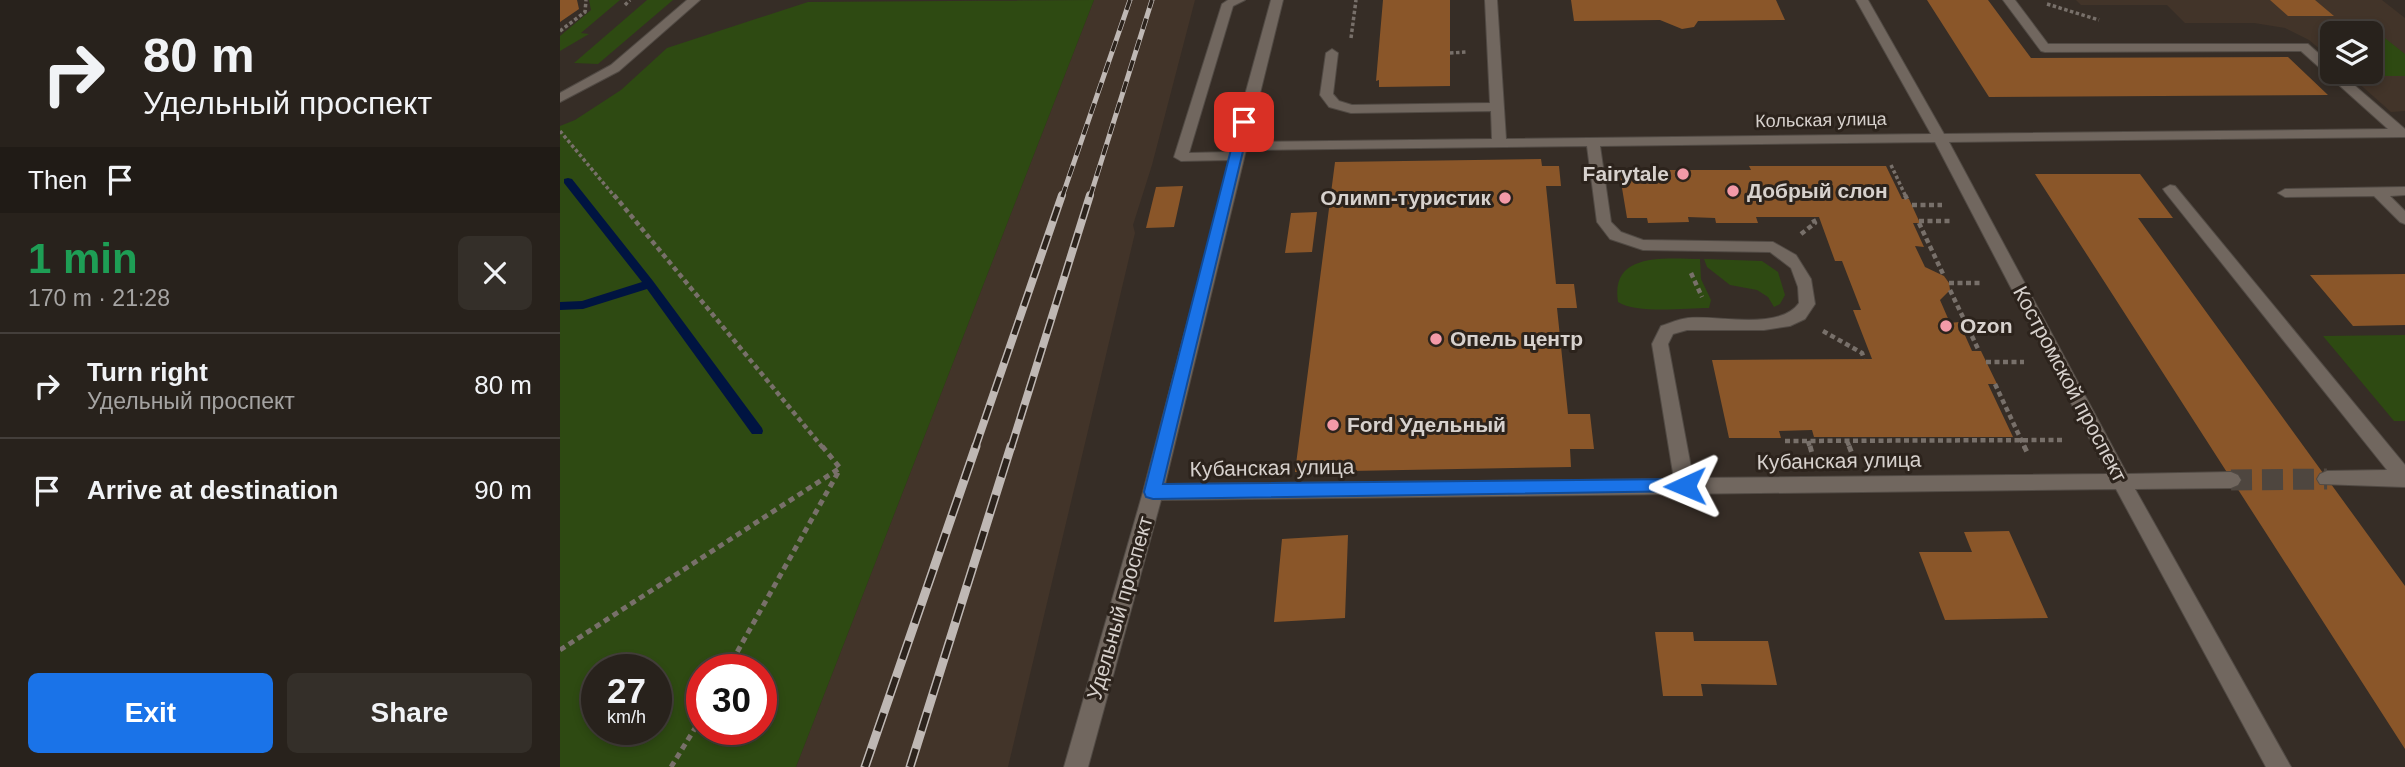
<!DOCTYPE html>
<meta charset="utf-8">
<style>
body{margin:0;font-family:Arial,sans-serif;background:#342f29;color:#f1f3f6;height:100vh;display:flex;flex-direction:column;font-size:26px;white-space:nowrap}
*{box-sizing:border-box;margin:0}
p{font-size:23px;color:#a5a4a3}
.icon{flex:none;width:38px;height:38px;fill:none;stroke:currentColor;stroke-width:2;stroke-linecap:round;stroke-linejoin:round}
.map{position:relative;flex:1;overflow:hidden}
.sheet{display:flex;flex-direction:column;background:#28221c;width:560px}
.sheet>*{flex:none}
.top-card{background:#28221c;color:#f1f3f6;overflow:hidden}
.tools{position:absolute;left:1760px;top:21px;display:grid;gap:14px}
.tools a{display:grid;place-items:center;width:63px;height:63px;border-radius:10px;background:#28221c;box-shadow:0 4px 10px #0003,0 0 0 2px #443f3b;font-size:35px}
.speed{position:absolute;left:21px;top:654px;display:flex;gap:14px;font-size:35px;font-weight:700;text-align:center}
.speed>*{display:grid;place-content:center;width:91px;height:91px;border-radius:50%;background:#28221c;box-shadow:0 4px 10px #0003,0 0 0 2px #443f3b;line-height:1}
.speed small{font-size:18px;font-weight:400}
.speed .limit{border:10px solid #d22;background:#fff;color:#111}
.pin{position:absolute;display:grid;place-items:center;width:60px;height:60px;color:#fff;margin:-30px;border-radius:14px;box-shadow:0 4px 10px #0006}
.me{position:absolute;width:77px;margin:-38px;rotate:269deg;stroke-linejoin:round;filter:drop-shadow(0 0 5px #0008)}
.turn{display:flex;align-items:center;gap:24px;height:147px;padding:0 28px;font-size:32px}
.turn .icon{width:91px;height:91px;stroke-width:2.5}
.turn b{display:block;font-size:49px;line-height:60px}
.then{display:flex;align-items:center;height:66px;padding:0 28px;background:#0003;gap:14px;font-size:26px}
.round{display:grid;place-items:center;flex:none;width:74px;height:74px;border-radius:10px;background:#342f29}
.overview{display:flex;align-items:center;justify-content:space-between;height:119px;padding:0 28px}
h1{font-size:42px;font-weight:600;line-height:52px;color:#1e9e55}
.primary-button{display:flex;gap:14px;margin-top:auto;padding:14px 28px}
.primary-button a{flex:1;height:80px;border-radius:10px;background:#1a73e8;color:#fff;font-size:28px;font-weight:600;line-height:80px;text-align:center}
.primary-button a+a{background:#342f29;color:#f1f3f6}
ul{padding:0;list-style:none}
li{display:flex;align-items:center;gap:21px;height:105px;padding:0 28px;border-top:2px solid #443f3b}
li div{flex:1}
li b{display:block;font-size:26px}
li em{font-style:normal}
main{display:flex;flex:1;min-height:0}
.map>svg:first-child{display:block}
</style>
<main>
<section class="sheet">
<div class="top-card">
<div class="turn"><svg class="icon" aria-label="right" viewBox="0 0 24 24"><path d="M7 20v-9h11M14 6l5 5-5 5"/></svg><div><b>80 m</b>Удельный проспект</div></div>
<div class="then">Then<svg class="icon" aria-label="arrive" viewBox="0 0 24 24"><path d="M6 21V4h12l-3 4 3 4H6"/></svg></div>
</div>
<div class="overview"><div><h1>1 min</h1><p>170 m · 21:28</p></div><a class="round"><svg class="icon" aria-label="close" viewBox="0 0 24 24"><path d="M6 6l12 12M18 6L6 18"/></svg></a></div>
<ul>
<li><svg class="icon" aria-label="right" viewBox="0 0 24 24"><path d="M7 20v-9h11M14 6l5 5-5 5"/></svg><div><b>Turn right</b><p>Удельный проспект</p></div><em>80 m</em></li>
<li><svg class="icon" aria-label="arrive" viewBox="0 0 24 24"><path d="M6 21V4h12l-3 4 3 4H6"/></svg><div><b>Arrive at destination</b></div><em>90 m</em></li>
</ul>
<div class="primary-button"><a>Exit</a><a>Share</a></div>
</section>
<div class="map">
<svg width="1845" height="767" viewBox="0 0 1845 767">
<rect width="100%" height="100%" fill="#362d26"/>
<path fill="#423429" d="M534,0H635L592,165L573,225L575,233L448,767H236Z
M1516,0H1822L1845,18V111L1831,112L1786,72H1811V33H1773V60L1749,40L1725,28L1694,23H1625L1607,5H1521Z"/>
<path fill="#2e4a12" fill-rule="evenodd" d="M29,0H60L21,33L29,34L0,51V36L31,10Z
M87,0H113L38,64L14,63Z
M534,0L236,767H0V126L15,120L61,90L107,48L248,2ZM37,670H96V730H37ZM142,670H201V730H142Z
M1758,31H1816L1845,54V76H1811L1805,72H1811V33H1773V43Z
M1140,259L1141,279L1151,300L1149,308C1126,308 1076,314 1058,302C1050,251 1107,259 1140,259Z
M1144,259L1202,261L1218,272L1225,295L1220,304L1214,307L1208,297L1197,290L1170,285L1147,267Z
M1845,335V421H1834L1763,336Z"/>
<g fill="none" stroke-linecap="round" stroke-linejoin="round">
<path fill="#001441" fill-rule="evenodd" d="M8,178L12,179L93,281L202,428L203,431L202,434H192L87,289L23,309L0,310V302L22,301L82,282L4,183V179Z"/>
</g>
<path fill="#8a5629" d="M0,0H17L19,9L0,22Z
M823,0H890V86L819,87V80L816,81Z
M1011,0H1216L1225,20L1138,21L1134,27L1122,29L1100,20L1014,21Z
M1367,0H1428L1471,58L1728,57L1768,95L1429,97Z
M1710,0H1755L1774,16H1728Z
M981,159L982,166H999L1001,186H986L996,284H1014L1017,308H997L1008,414H1030L1034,449H1010L1011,467L735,472L775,162Z
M1189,166H1326L1342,199H1349L1360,223H1353L1364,247L1355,246L1365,267L1384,276L1389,283L1390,290L1380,300L1390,323L1399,322L1412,351H1421L1437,384H1428L1453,437H1254L1252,430L1219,431L1221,438H1169L1152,360L1312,359L1293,310H1301L1282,261H1275L1259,217H1196L1198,223H1156L1155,218L1128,217L1129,222L1088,223L1087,218H1067L1059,170H1191Z
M1475,174H1580L1613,218H1578L1845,586V749Z
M623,186L614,227L586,228L596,187Z
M757,212L752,252L725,253L731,213Z
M1845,274V325L1793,326L1750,275Z
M1449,531L1488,618L1385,620L1359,552H1412L1404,532Z
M788,535L785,618L714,622L722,539Z
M1095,632H1133L1134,641H1208L1217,685L1141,684L1143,696H1103Z"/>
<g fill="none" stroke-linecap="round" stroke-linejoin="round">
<path stroke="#4e463f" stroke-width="21" stroke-dasharray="21 10" stroke-linecap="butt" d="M1671,480L1767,479"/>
<g stroke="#514a44" stroke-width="2">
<path id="minor" d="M127,0H140L59,71L0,102V93L51,65Z
M668,0H685L673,6L629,153L672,152L671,146L711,0H723L688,142L932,139L931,111L791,113L769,107L760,95L766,53L772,49L778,53L773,94L779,101L792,105L930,103L925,0H937L946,139L1371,134L1296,0H1308L1384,134L1828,129L1741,51L1485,52L1481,51L1443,0H1455L1488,44H1748L1773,66V72H1779L1845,129V137L1389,142L1567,474L1671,472L1678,475L1681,480L1678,485L1671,488L1575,489L1731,767H1706L1556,489L601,500L528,767H504L583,492L670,160L621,161L614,157L662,4ZM1375,142L1548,474L1133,478L1108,344L1113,334L1127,330H1204L1230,326L1245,319L1255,304L1251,279L1236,255L1213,242L1083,240L1061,232L1051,222L1040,146ZM1027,146L1037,222L1050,239L1083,250L1210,252L1231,268L1238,287L1239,303C1219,331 1159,315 1128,318C1119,319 1110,323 1101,326L1092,344L1114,479L605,484L686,150Z
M1610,185L1615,186L1845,465V487L1760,484L1757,479L1760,474L1767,471L1827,470L1605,192L1603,189Z
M1845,187V195L1830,196L1845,211V224L1840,222L1814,196L1725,197L1718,193L1725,189Z"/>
</g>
<path stroke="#78706a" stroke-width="3.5" stroke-dasharray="3.5 2.5" stroke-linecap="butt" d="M1487,4L1539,20
M65,5L70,0
M0,31L25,12L26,0
M791,38L796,0
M890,53L906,52
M0,131L55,197
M1331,165L1346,197"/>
<path stroke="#78706a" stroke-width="4.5" stroke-dasharray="5 3.5" stroke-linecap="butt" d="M54,195L263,448
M1345,195L1347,199
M1352,205H1382
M1359,221H1390
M1359,223L1384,276
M1241,234L1255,223L1252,217
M1131,273L1142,297
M1389,283H1423
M1390,290L1419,351
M1263,331L1302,353L1304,359
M1410,332H1448
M1426,362H1464
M1435,384L1465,448
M1225,441L1504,440
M1248,441L1250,448
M1287,441L1290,448"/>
<path stroke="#78706a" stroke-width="5" stroke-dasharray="6 4.5" stroke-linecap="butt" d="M262,446L280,468
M1250,446L1253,457
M1289,446L1293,456
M1464,446L1467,452
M0,650L280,468
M167,670L280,469
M111,767L142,717"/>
<use href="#minor" fill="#71675f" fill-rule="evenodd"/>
<g stroke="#bfb8b4" stroke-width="5">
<path id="rail-far2" d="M502,197L570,0
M530,197L592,0"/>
</g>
<g stroke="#bfb8b4" stroke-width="8">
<path id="rail-far1" d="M415,448L502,195
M451,448L530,195"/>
</g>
<g stroke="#bfb8b4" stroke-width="9">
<path id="rail" d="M305,767L416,446
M350,767L451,446"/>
</g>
<use href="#rail-far2" stroke="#2c231c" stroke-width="3.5" stroke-dasharray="11" stroke-linecap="butt"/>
<use href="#rail-far1" stroke="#2c231c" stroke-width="5" stroke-dasharray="15" stroke-linecap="butt"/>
<use href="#rail" stroke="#2c231c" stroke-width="6" stroke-dasharray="19" stroke-linecap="butt"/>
</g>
<path fill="#1a73e8" stroke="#114b97" stroke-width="2" d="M684,119L690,122L603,484L1125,479L1131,481L1133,486L1131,491L593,499L586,497L584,492L678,122Z"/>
<g fill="#f39aa8" stroke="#2c231c" stroke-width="2.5">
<circle cx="1123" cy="174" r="7"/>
<circle cx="1173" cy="191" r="7"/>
<circle cx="945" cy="198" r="7"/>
<circle cx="1386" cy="326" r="7"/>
<circle cx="876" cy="339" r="7"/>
<circle cx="773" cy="425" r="7"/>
</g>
<g text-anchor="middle" stroke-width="6" stroke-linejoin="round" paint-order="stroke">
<g font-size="18" fill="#d7d1cd" stroke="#2c231c">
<text transform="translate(1261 120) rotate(-1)" y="6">Кольская улица</text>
</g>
<g font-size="21" font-weight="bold" fill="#d7d1cd" stroke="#2c231c" text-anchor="start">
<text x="1109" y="181" text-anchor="end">Fairytale</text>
<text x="1187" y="198">Добрый слон</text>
<text x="931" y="205" text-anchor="end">Олимп-туристик</text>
<text x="1400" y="333">Ozon</text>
<text x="890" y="346">Опель центр</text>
<text x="787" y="432">Ford Удельный</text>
</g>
<g font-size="21" fill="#d7d1cd" stroke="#2c231c">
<text transform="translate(1510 384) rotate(62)" y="7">Костромской проспект</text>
<text transform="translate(1279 461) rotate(-1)" y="7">Кубанская улица</text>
<text transform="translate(712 468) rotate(-1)" y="7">Кубанская улица</text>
<text transform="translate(560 608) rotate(-74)" y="7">Удельный проспект</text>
</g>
</g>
</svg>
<div class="tools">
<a><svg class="icon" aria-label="layers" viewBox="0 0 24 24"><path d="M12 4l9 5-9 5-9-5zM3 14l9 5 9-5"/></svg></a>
</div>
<div class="speed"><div>27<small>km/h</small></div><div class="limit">30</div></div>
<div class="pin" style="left:684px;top:122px;background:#d93025"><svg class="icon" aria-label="arrive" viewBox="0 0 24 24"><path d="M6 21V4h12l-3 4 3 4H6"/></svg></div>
<svg class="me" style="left:1125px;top:486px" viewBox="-20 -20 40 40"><path d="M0-17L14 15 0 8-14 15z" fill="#1a73e8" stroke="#fff" stroke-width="4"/></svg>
</div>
</main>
